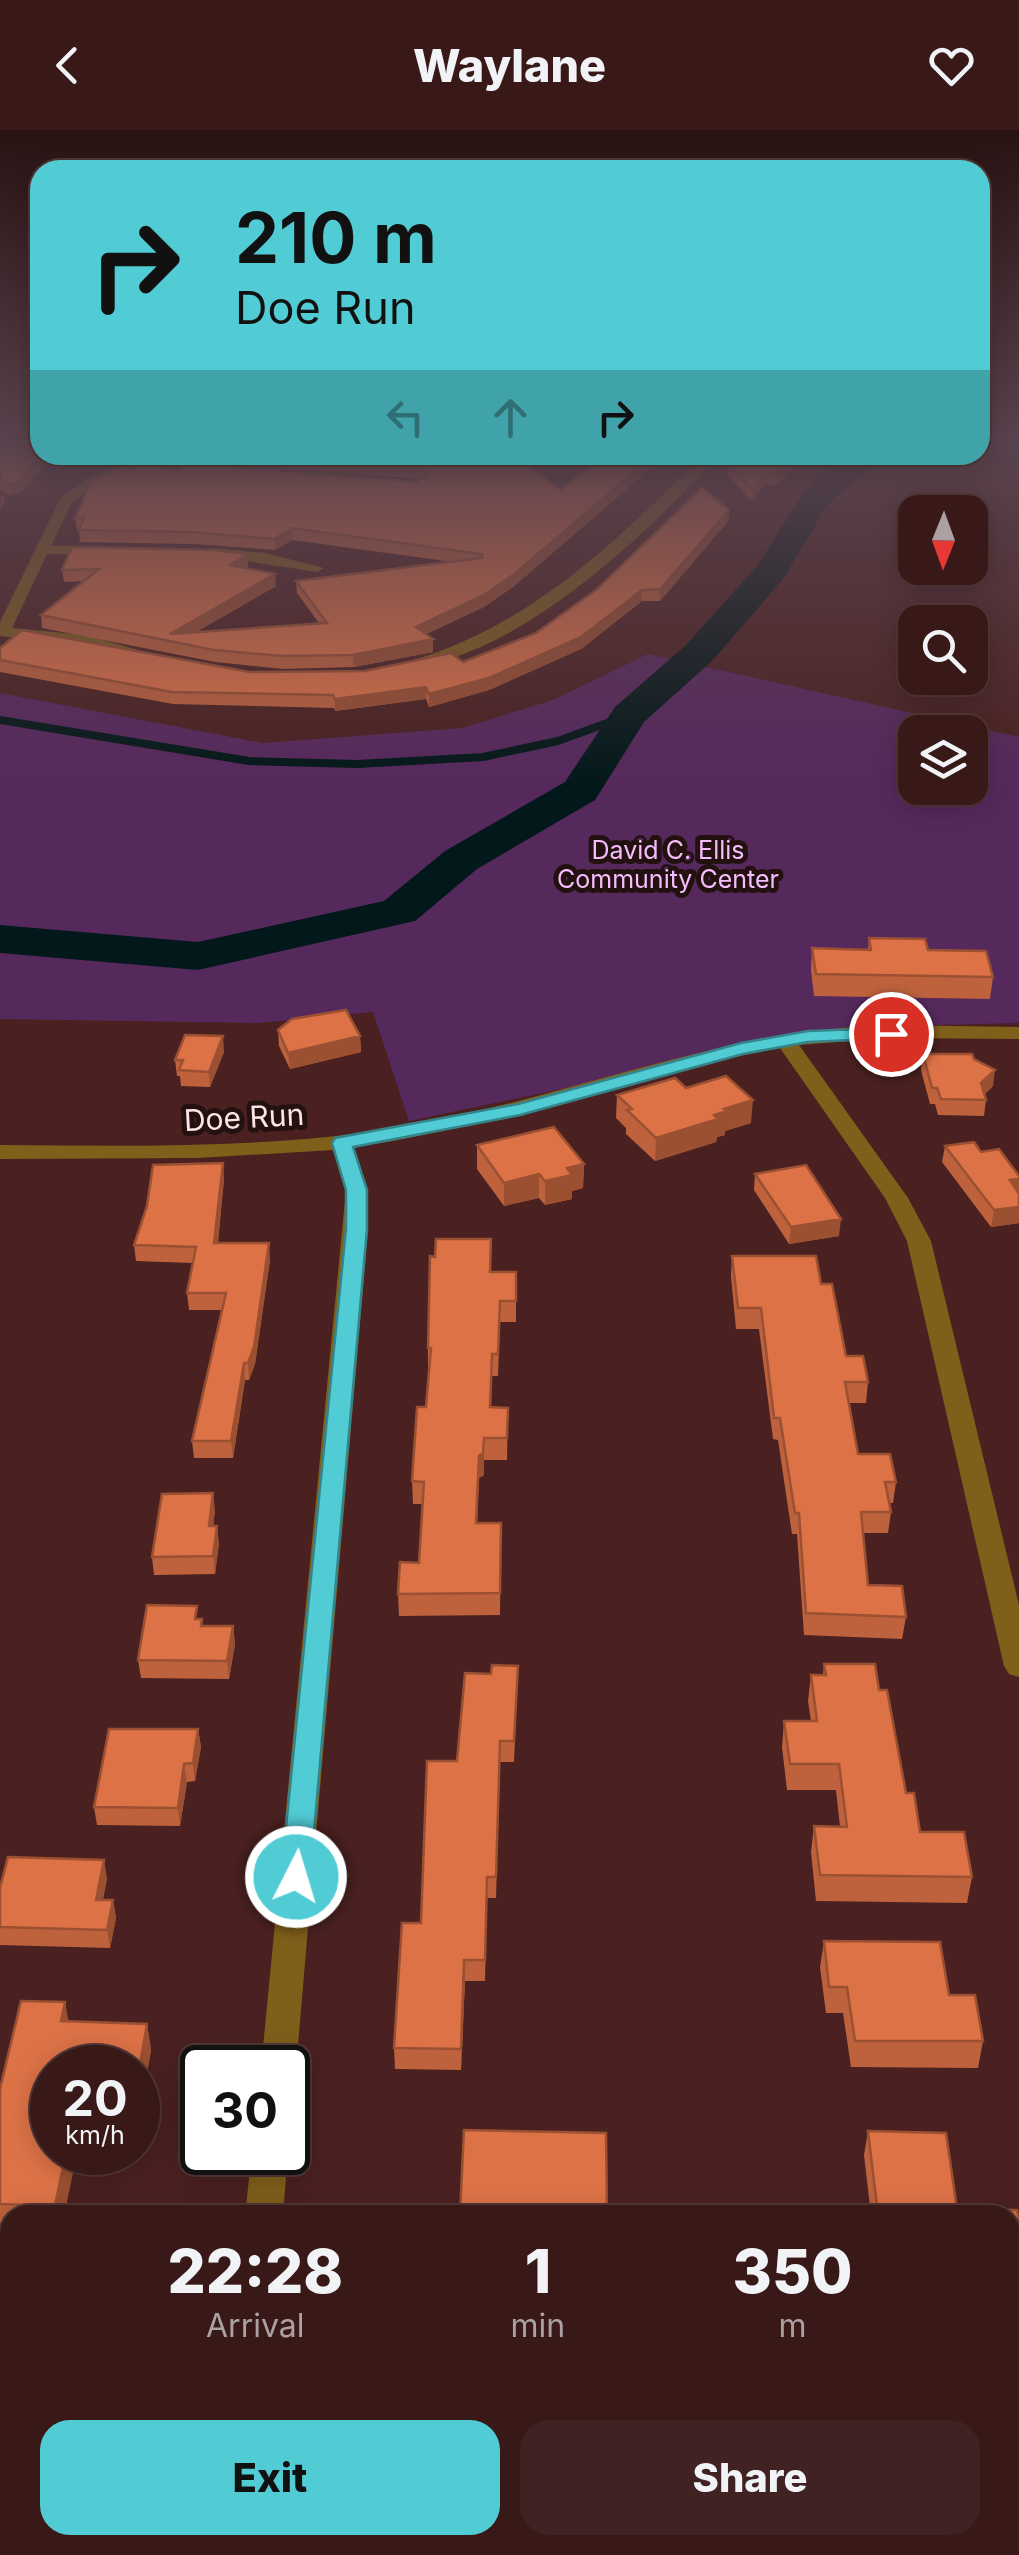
<!DOCTYPE html>
<style>
body{margin:0;font-family:Inter,sans-serif;background:#3f2221;color:#f1f3f6;height:100vh;display:flex;flex-direction:column;font-size:38px;white-space:nowrap}
*{box-sizing:border-box;margin:0}
p{font-size:32px;color:#aba0a2}
.icon{flex:none;width:55px;height:55px;fill:none;stroke:currentColor;stroke-width:2;stroke-linecap:round;stroke-linejoin:round}
.map{position:relative;flex:1;overflow:hidden}
.panel{position:absolute;left:0px;top:2075px;width:1020px;height:350px;display:flex;flex-direction:column;background:#381918;border-radius:30px 30px 0 0;box-shadow:0 5px 25px #0003,0 0 0 2px #523837}
.panel>*{flex:none}
.banner{position:absolute;left:30px;top:30px;width:960px;height:305px;border-radius:30px;box-shadow:0 5px 25px #0003,0 0 0 2px #523837;background:#51ccd5;color:#111;overflow:hidden}
.needle{width:65px;rotate:181deg}
.buttons{position:absolute;left:898px;top:365px;display:grid;gap:20px}
.buttons a{display:grid;place-items:center;width:90px;height:90px;border-radius:20px;background:#381918;box-shadow:0 5px 25px #0003,0 0 0 2px #523837;font-size:50px}
.speed{position:absolute;left:30px;top:1915px;display:flex;gap:20px;font-size:50px;font-weight:700;text-align:center}
.speed>*{display:grid;place-content:center;width:130px;height:130px;border-radius:50%;background:#381918;box-shadow:0 5px 25px #0003,0 0 0 2px #523837;line-height:1}
.speed small{font-size:25px;font-weight:400}
.speed .limit{border:5px solid #111;border-radius:15px;background:#fff;color:#111}
.pin{position:absolute;display:grid;place-items:center;width:85px;height:85px;color:#fff;margin:-42px;border:5px solid #fff;border-radius:50%;box-shadow:0 2px 10px #0007}
.me{position:absolute;width:110px;margin:-55px;rotate:5deg;stroke-linejoin:round;filter:drop-shadow(0 0 8px #0008)}
.turn{display:flex;align-items:center;gap:35px;height:210px;padding:0 40px;font-size:45px}
.turn .icon{width:130px;height:130px;stroke-width:2.5}
.turn b{display:block;font-size:70px;line-height:85px}
.lanes{display:flex;align-items:center;height:95px;padding:0 40px;background:#0003;justify-content:center;gap:50px;direction:ltr}
.lanes .off{opacity:.35}
.eta{display:flex;justify-content:space-evenly;align-items:center;height:170px;text-align:center}
.eta b{font-size:60px;font-weight:800;line-height:70px}
.action{display:flex;gap:20px;margin-top:auto;padding:20px 40px}
.action a{flex:1;height:115px;border-radius:30px;background:#51ccd5;color:#111;font-size:40px;font-weight:800;line-height:115px;text-align:center}
.action a+a{background:#3f2221;color:#f1f3f6}
header{display:flex;justify-content:space-between;align-items:center;height:130px;padding:0 40px;background:#381918;font-size:45px;font-weight:800}
.map>svg:first-child{display:block}
</style>
<header><svg class="icon" aria-label="back" viewBox="0 0 24 24"><path d="M15 5l-7 7 7 7"/></svg>Waylane<svg class="icon" aria-label="heart" viewBox="0 0 24 24"><path d="M12 20l-8-8c-3-5 5-10 8-4 3-6 11-1 8 4z"/></svg></header>
<div class="map">
<svg width="1019" height="2425" viewBox="0 0 1019 2425">
<rect width="100%" height="100%" fill="#4a2120"/>
<path fill="#56295d" fill-rule="evenodd" d="M648,524L1019,607V893L856,897L409,991L373,882L259,893L0,889V563L263,613L462,598L553,570ZM915,602H970V658H915Z"/>
<path fill="#03181a" d="M462,2415H754L761,2425H452Z"/>
<g fill="none" stroke-linecap="round" stroke-linejoin="round">
<path stroke="#03181a" stroke-width="8" d="M0,590L249,631L357,634L483,627L558,611L629,585"/>
<path fill="#03181a" fill-rule="evenodd" d="M980,315H1019V333L969,325H980Z
M846,325H885L828,374L783,449L712,531L644,592L595,670L477,739L415,791L198,840L0,823V795L198,812L384,771L445,721L565,652L615,577L686,515L757,436L804,362Z"/>
<path fill="#7f5f1a" fill-rule="evenodd" d="M133,325H156L222,342L216,346Z
M705,325H718C655,397 544,500 451,528C439,532 427,538 414,536V530C537,492 614,411 705,325Z
M126,331L137,334L102,351L72,372L51,416H103L110,420L103,424H47L12,498L85,505L138,520V526L84,515L0,506V492L61,367L92,345Z
M213,418L265,423L324,438L317,442L208,425V419Z
M886,895L1019,897V909L886,908L799,915L908,1068L931,1111L1019,1475V1547L1009,1544L1004,1536L907,1111L885,1068L780,918C636,943 500,997 354,1017L368,1060V1099L296,1938L288,1950V1938H261L346,1060L333,1020L197,1028L0,1029V1015C149,1016 301,1020 448,988C594,956 735,900 886,895Z
M252,2022L288,2021L283,2085H245Z
M1010,2259H1019V2297H1010Z
M0,2260H10V2298H0Z"/>
</g>
<path fill="#be623d" d="M0,319L40,325H53L22,362L11,366L0,359Z
M200,325H512L561,360L605,325H658V332L513,457L484,477L426,504L433,509V522L354,537L283,539L215,532L42,498L41,485L84,451L64,452L62,440L248,436L246,438L276,456L196,502L319,493L297,463L296,451L453,432L292,410L275,420L193,414L80,412L79,400H77L75,388L131,340L179,341L416,352L422,349L201,332Z
M737,325H807L775,356L766,354L751,370L727,345V334Z
M729,380L728,391L660,471H642L581,519L489,560L429,577L426,569L335,581L334,578L173,574L0,542V518L250,542L365,541L463,532L536,503Z
M869,808L928,820L993,847L990,869L814,866L811,840L812,818L868,820Z
M278,900L360,906L361,922L290,939L279,916Z
M224,922L210,957L181,956L180,946H177L175,930Z
M923,924L974,929L993,956L985,964L986,970L984,986L938,985L935,974H930L921,940Z
M686,958L751,993L725,1001V1005L717,1007L716,1012L655,1031L626,1004V998L616,988L617,965Z
M477,1015L584,1034L583,1058L572,1061V1069L545,1075L539,1068L504,1076L477,1039Z
M945,1016L981,1022L1019,1046V1093L991,1097L942,1032Z
M755,1044L839,1106L789,1114L754,1060Z
M224,1049L218,1113L270,1130L255,1234L249,1250H245L233,1328H194L192,1311L222,1180H189L187,1163L193,1133L136,1131L134,1115Z
M732,1126L821,1154L846,1226L868,1252L866,1273H849L858,1324L896,1352L893,1373H889L891,1382L888,1403H863L868,1455L906,1487L902,1509L804,1505L797,1404H792L778,1310L773,1309L759,1199H736L731,1146Z
M491,1142H516V1192H500L498,1246H492L491,1277L508,1278L507,1330H484V1345L479,1348L477,1393H501L500,1485L399,1486L398,1464L419,1433L423,1374H413L412,1351L426,1277L429,1240H428V1218Z
M215,1380L213,1396L219,1413L215,1444L154,1445L152,1427Z
M199,1489L203,1496H233L235,1514L229,1549L141,1548L138,1530Z
M824,1534L879,1560L906,1663L920,1702L972,1747L967,1773L816,1771L811,1722L814,1696L840,1697L836,1660H787L782,1617L784,1591H811L808,1571L811,1545H823Z
M518,1536L514,1632H500L496,1768H487L485,1851H465L461,1940L395,1939L394,1918L457,1631L491,1544Z
M198,1599L201,1617L195,1651L187,1652L180,1696L97,1695L94,1677Z
M107,1748L103,1770H113L116,1788L110,1818L0,1815V1758Z
M824,1811L949,1865L983,1911L978,1938L851,1937L843,1883H826L820,1837Z
M68,1891L147,1894L151,1920L138,1995V1938L52,2022H133L132,2025L97,2024L96,2033L75,2032L64,2085H10V2100H0V1959Z
M868,2001L946,2003L957,2079L1017,2080L1019,2089V2154H1010V2085H871L864,2025Z
M901,2415H1010L1019,2425H902Z"/>
<path fill="#9b5032" d="M42,325H53L22,362L11,366L9,355Z
M654,325H658V332L513,457L484,477L416,509V497Z
M797,325H807L775,356L776,345Z
M767,344L766,354L751,370L752,359Z
M4,363L5,373L0,380V368Z
M729,380L728,391L660,471V459Z
M292,398V410L275,420L274,409Z
M247,424L248,436L231,447L230,435Z
M275,444L276,456L178,512L170,504Z
M642,460V471L581,519L489,560L429,577V564Z
M433,509V522L354,537L353,525Z
M426,557V569L335,581V569Z
M223,906L224,922L210,957L209,942Z
M360,906L361,922L290,939L288,923Z
M995,940L993,956L979,969L981,953Z
M753,970L751,993L725,1001V1005L717,1007L716,1012L655,1031L656,1008L714,985L724,979Z
M223,1033L224,1049L216,1129L214,1113Z
M584,1034L583,1058L572,1061V1069L545,1075V1051L567,1038Z
M539,1044V1068L504,1076V1053Z
M1019,1049V1060L1018,1065L1010,1050Z
M1019,1077V1093L991,1097L994,1080Z
M841,1089L839,1106L789,1114L791,1097Z
M269,1113L270,1130L255,1234L249,1250L248,1233Z
M244,1233L245,1250L233,1328L231,1311Z
M484,1308V1345L479,1348L476,1415L479,1326Z
M213,1363L215,1380L211,1413L209,1396Z
M217,1396L219,1413L215,1444L213,1426Z
M233,1496L235,1514L229,1549L227,1531Z
M198,1599L201,1617L195,1651L193,1633Z
M184,1634L187,1652L180,1696L178,1678Z
M104,1730L107,1748L99,1788L96,1770Z
M113,1770L116,1788L110,1818L107,1800Z
M464,1830L465,1851L461,1940V1919Z
M65,1872L70,1899L61,1891Z
M147,1894L151,1920L138,1995V1946Z
M66,2022H73L75,2032L64,2085H57L55,2076Z
M167,2415H174L173,2425H166Z"/>
<path fill="#dd7247" stroke="#9b5032" stroke-width="2.5" d="M21,315H40V325H42L20,351L9,355L0,348V319Z
M252,325H512L561,360L605,325H654L513,445L484,465L416,497L433,509L353,525L282,526L214,520L41,485L99,439L62,440L72,417L214,420L247,424L230,435L275,444L170,504L327,493L296,451L482,428V424L292,398L274,409L192,402L79,400L84,388H75L92,351L121,335L131,340L143,334L179,341L186,333L416,352L427,346L422,338Z
M737,325H797L776,345L767,344L752,359L727,334Z
M702,358L729,380L660,459L642,460L581,507L489,548L429,564L426,557L335,569L333,565L172,562L0,530V518L22,500L250,542L365,541L451,523L463,532L536,503L596,460Z
M869,808L925,809L928,820L986,821L993,847L816,844L812,818L871,820Z
M346,880L360,906L288,923L278,900L292,889Z
M185,905L223,906L209,942L179,940L183,930H175Z
M923,924H972L974,929L995,940L981,953L986,970L941,969L937,958H932Z
M726,946L753,970L724,979L727,981L714,985L718,989L656,1008L627,980L632,979L617,965L675,948L686,958Z
M554,997L584,1034L567,1038L572,1045L545,1051L539,1044L504,1053L477,1015Z
M974,1012L981,1022L999,1019L1019,1046V1049L1010,1050L1019,1064V1077L994,1080L945,1016Z
M223,1033L214,1113H269L254,1217L248,1233H244L231,1311H192L226,1163H187L196,1117L134,1115L147,1076L153,1035Z
M806,1035L841,1089L791,1097L755,1044Z
M436,1109H491L490,1142H516V1171H500L498,1224H492L490,1277L508,1278L507,1308H484L483,1323L479,1326L476,1393H501L500,1463L398,1464L400,1432L419,1433L424,1352L412,1351L417,1277H426L431,1218H428L430,1126L435,1127Z
M732,1126H816L821,1154H832L846,1226H863L868,1252H845L858,1324H890L896,1352H885L891,1382H861L868,1455L902,1456L906,1487L806,1483L799,1383H795L780,1288H774L761,1178H738Z
M213,1363L209,1396H217L213,1426L152,1427L162,1364Z
M147,1475L197,1476L195,1489H202L201,1496H233L227,1531L138,1530Z
M824,1534H875L879,1560H887L906,1663H914L920,1702H964L972,1747L820,1745L814,1696L847,1697L839,1634H790L784,1591H817L811,1545H826Z
M492,1535L518,1536L514,1611H500L496,1747H487L485,1830H464L461,1919L394,1918L402,1793H421L427,1631H457L465,1543L491,1544Z
M109,1599H198L193,1633L184,1634L178,1678L94,1677Z
M8,1727L104,1730L96,1770H113L107,1800L0,1797V1758Z
M824,1811L940,1812L949,1865H975L983,1911H855L847,1857H829Z
M21,1871L65,1872L61,1891L147,1894L138,1946V1938H52V2022H66L55,2076L0,2074V1959Z
M464,2000L606,2003L607,2085H460Z
M868,2001L946,2003L957,2079L1017,2080L1019,2089V2130H1010V2085H878Z
M1010,2384H1019V2425H911L910,2415H1010Z
M0,2385H10V2415H167L166,2425H0Z"/>
<linearGradient id="sky" x2="0" y2="1"><stop stop-color="#291212"/><stop offset="0.48" stop-color="#5a434e"/><stop offset="1" stop-color="#5a434e" stop-opacity="0"/></linearGradient>
<rect width="1019" height="655" fill="url(#sky)"/>
<path fill="#51ccd5" stroke="#35858a" stroke-width="2.5" d="M891,898L901,904L898,908L808,912L743,924L520,985L353,1017L367,1060V1099L310,1747L306,1755L296,1759L285,1755L281,1747L346,1099V1060L332,1013L335,1008L518,974L741,913L808,901Z"/>
<g text-anchor="middle" stroke-width="10" stroke-linejoin="round" paint-order="stroke">
<g font-size="25" fill="#f5bdfd" stroke="#231110">
<text x="668" y="729">David C. Ellis<tspan x="668" dy="29">Community Center</tspan></text>
</g>
<g font-size="30" fill="#fce5e4" stroke="#231110">
<text transform="translate(244 988) rotate(-3)" y="10">Doe Run</text>
</g>
</g>
</svg>
<div class="buttons">
<a><svg class="needle" viewBox="-14 -14 28 28"><path d="M0-13l5 13h-10z" fill="#e53935"/><path d="M0 13l5-13h-10z" fill="#aba0a2"/></svg></a>
<a><svg class="icon" aria-label="search" viewBox="0 0 24 24"><circle cx="10" cy="10" r="6"/><path d="M15 15l6 6"/></svg></a>
<a><svg class="icon" aria-label="layers" viewBox="0 0 24 24"><path d="M12 4l9 5-9 5-9-5zM3 14l9 5 9-5"/></svg></a>
</div>
<div class="speed"><div>20<small>km/h</small></div><div class="limit">30</div></div>
<div class="pin" style="left:891px;top:904px;background:#d93025"><svg class="icon" aria-label="arrive" viewBox="0 0 24 24"><path d="M6 21V4h12l-3 4 3 4H6"/></svg></div>
<svg class="me" style="left:296px;top:1747px" viewBox="-20 -20 40 40"><circle r="17" fill="#51ccd5" stroke="#fff" stroke-width="3"/><path d="M0-11L8 9 0 5-8 9z" fill="#fff"/></svg>
<div class="banner">
<div class="turn"><svg class="icon" aria-label="right" viewBox="0 0 24 24"><path d="M7 20v-9h11M14 6l5 5-5 5"/></svg><div><b>210 m</b>Doe Run</div></div>
<div class="lanes"><svg class="icon off" aria-label="left" viewBox="0 0 24 24"><path d="M17 20v-9H6M10 6l-5 5 5 5"/></svg><svg class="icon off" aria-label="ahead" viewBox="0 0 24 24"><path d="M12 20V5M6 11l6-6 6 6"/></svg><svg class="icon" aria-label="right" viewBox="0 0 24 24"><path d="M7 20v-9h11M14 6l5 5-5 5"/></svg></div>
</div>
<section class="panel">
<div class="eta">
<div><b>22:28</b><p>Arrival</p></div>
<div><b>1</b><p>min</p></div>
<div><b>350</b><p>m</p></div>
</div>
<div class="action"><a>Exit</a><a>Share</a></div>
</section>
</div>
